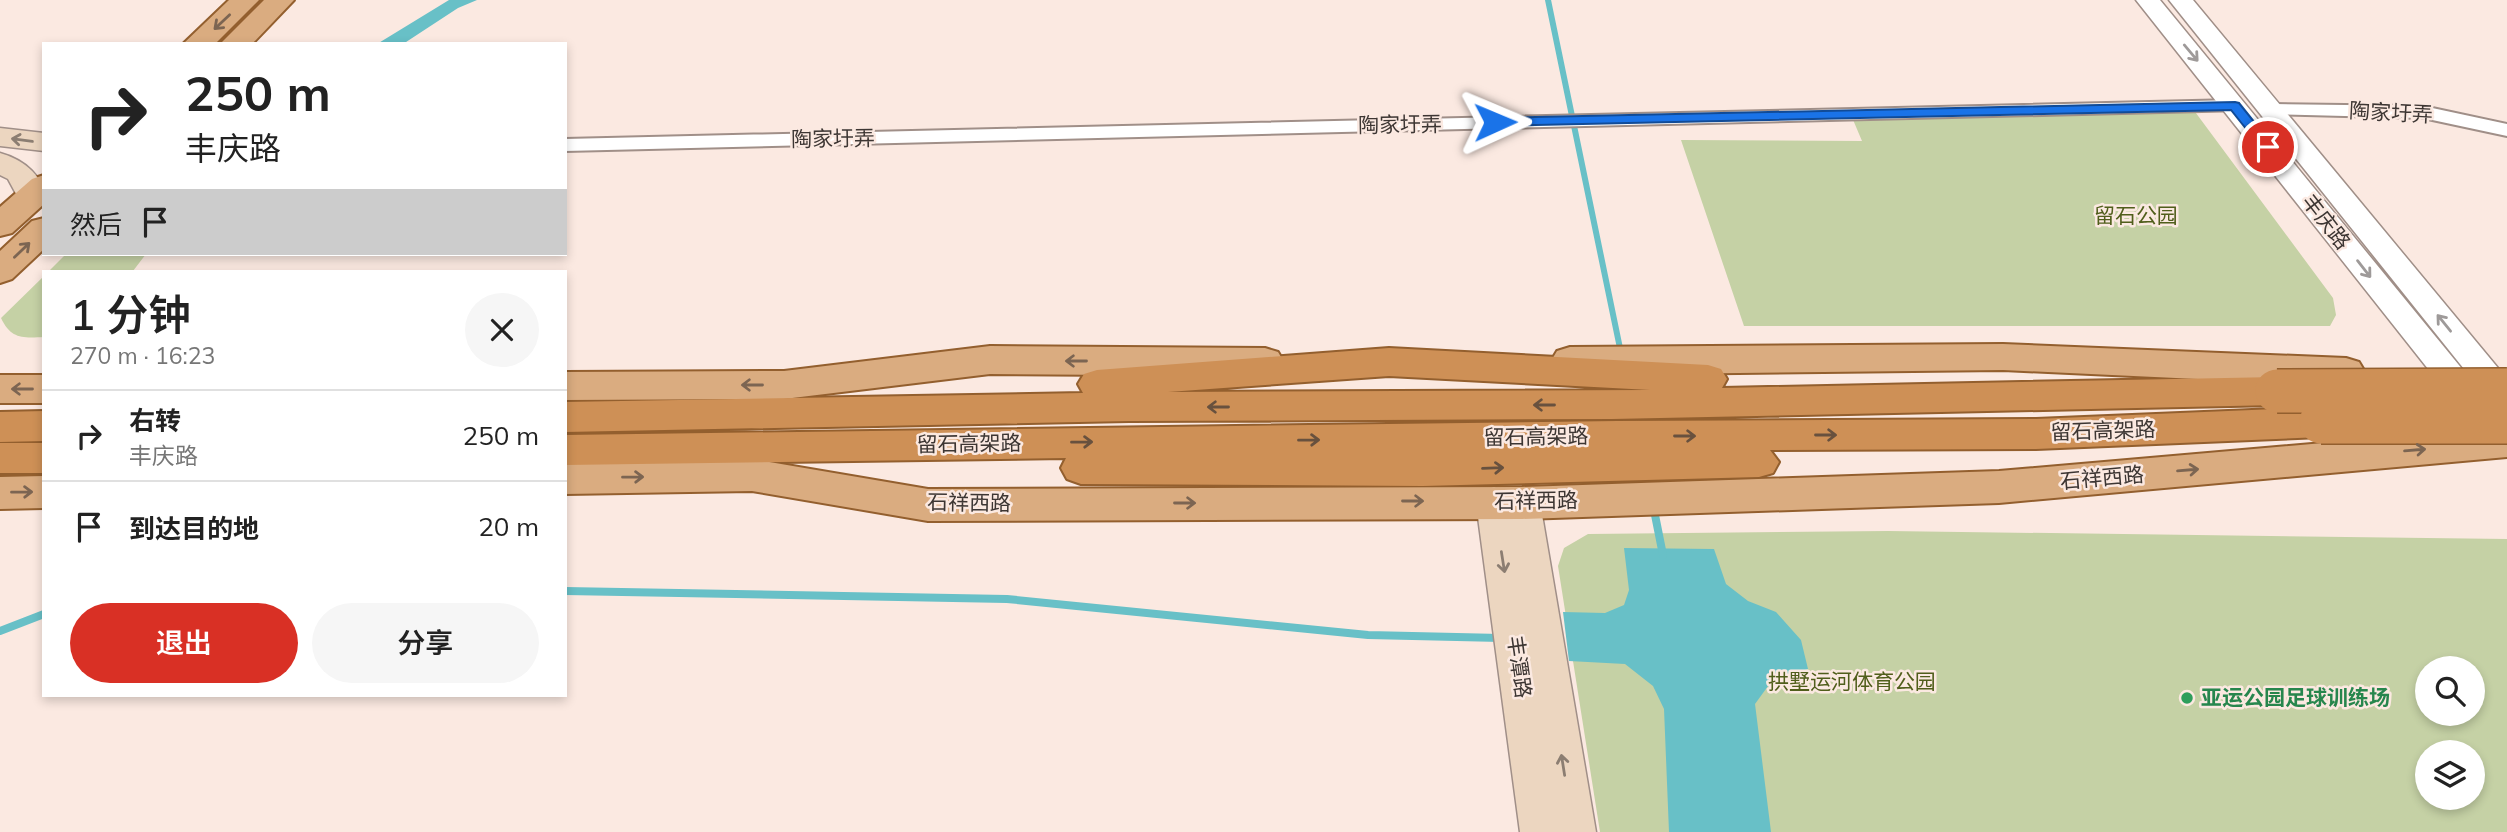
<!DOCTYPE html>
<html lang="zh">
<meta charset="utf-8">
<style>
body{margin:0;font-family:Mulish,"Noto Sans SC",sans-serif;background:#f6f6f6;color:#222;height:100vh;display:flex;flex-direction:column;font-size:26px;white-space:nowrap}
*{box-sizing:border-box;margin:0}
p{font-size:23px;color:#767676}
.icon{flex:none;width:38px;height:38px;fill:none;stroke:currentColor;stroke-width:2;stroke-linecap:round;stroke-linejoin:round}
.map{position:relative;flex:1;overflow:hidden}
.sheet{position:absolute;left:42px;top:270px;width:525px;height:427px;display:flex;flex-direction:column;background:#fff;border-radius:0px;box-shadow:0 4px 10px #0003}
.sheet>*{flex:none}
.banner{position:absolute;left:42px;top:42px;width:525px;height:214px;border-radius:0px;box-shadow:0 4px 10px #0003;background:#fff;color:#222;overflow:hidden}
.buttons{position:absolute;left:2415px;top:656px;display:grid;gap:14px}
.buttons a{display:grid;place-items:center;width:70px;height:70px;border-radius:50%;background:#fff;box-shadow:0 4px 10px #0003;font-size:35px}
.pin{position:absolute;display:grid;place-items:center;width:60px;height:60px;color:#fff;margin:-30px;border:4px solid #fff;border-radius:50%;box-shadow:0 2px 7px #0007}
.me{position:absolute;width:77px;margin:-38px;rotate:89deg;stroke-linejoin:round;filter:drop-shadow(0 0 5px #0008)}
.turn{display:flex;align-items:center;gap:24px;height:147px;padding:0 28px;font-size:32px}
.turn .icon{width:91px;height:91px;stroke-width:2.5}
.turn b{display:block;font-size:49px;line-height:60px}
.then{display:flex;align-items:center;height:66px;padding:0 28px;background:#0003;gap:14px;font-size:26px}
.round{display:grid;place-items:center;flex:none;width:74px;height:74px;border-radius:37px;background:#f6f6f6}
.overview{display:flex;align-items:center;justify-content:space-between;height:119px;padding:0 28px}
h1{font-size:42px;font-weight:600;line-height:52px}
.cta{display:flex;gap:14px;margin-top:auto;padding:14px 28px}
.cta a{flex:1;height:80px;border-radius:42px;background:#d93025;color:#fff;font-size:28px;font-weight:600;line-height:80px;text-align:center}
.cta a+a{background:#f6f6f6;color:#222}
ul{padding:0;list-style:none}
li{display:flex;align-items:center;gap:21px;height:91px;padding:0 28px;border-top:2px solid #e0e0e0}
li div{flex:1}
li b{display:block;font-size:26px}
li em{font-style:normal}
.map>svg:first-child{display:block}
</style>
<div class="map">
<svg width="2507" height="832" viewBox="0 0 2507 832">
<rect width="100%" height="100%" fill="#fbe9e1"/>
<path fill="#c5d1a5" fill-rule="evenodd" d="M2190,105L2333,298L2336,315L2330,326H1744L1681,140L1862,141L1851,115Z
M66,254H146L133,271H49Z
M44,276V337C22,338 11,339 1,318Z
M1888,531L2507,539V832H1600L1558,566L1564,548L1588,534ZM2427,668H2473V714H2427ZM2427,752H2473V798H2427Z"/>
<path fill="#68c0c7" d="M449,0H477L458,8L403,44H377Z
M1624,548L1714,549L1726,584L1748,601L1776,612L1801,640L1808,669L1771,682L1755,704L1771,832H1669L1664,709L1653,686L1625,664L1569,661L1563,612L1605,613L1624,605L1629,590Z"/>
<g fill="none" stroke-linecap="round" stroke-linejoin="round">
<path stroke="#68c0c7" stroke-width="6" d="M1548,0L1621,353"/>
<path stroke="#68c0c7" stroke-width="8" d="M1653,505L1663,555
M565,591L1007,599L1368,635L1501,638
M0,631L44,614"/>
<g stroke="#a08f88" stroke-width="4">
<path id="minor" d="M2235,100L2245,106L2242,110L565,151V139Z
M2273,104L2423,106L2507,124V136L2423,118L2266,114L2263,110Z"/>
</g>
<g stroke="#a08f88" stroke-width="3">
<path id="tertiary" d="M2136,0H2160L2481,392L2486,400L2481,408L2470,412L2459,408Z
M2169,0H2193L2498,368L2502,376L2498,384L2487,387L2476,384Z"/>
</g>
<g stroke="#a08f88" stroke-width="3">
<path id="secondary" d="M0,128L44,133V151L0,146Z
M0,153C22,159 48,177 43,203L32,206L21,203L8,179L0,175Z
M1494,487L1508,494L1522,488L1535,493L1540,503L1596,832H1520L1476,502L1481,492Z"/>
</g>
<g stroke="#935f2e" stroke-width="4">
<path id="primary" d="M229,0H259L215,44H183Z
M264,0H294L252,44H220Z
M44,175V204L12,233L0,236V207L32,179Z
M44,218V249L12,279L0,283V251L32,221Z
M2003,344L2346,358L2359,362L2365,372L2359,382L2346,386L2003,370L1570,375L1557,371L1551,361L1557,351L1570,347Z
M990,346L1265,348L1278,352L1284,362L1278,372L1265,376L990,374L784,399L565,400V372L784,371Z
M0,375H44V403H0Z
M2507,427V457L1999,503L1522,519L928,521L752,491L565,494V462L752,459L928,489L1522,487L1999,471Z
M44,476V508L0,509V477Z"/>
</g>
<g stroke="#935f2e" stroke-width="4">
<path id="trunk" d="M1389,348L1708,365L1721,369L1727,379L1722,388L2277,377L2290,381L2296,391L2290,401L2277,405L1612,419L1129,421L565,432V402L1083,393L1078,384L1084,374L1097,370ZM1389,376L1650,390L1168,392Z
M2321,407L2335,412L2340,422L2335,432L2321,437L2036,449L1770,450L1779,462L1773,473L1759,477L1423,486L1081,484L1067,479L1061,468L1066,458L565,465V435L1617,421L2036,419Z
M44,411V441L0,442V412Z
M0,443H44V473H0Z"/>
</g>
<use href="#minor" fill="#fff" fill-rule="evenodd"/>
<use href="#tertiary" fill="#fff" fill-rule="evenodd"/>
<use href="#secondary" fill="#ecd6c0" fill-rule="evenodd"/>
<use href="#primary" fill="#daac80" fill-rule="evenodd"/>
<use href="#trunk" fill="#ce9056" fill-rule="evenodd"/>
<g stroke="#935f2e" stroke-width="46" stroke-linecap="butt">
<path id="trunk-bridge" d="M2277,391L2507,390
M2321,422H2507"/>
</g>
<use href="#trunk-bridge" stroke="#ce9056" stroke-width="43"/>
</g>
<defs><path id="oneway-shaft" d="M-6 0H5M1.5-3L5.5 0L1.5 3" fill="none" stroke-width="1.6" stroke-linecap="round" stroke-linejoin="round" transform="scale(1.75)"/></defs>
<g stroke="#7c6552">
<use href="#oneway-shaft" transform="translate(222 22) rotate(137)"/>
<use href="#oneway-shaft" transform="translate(22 250) rotate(-44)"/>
<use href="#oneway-shaft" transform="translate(1076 361) rotate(-180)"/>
<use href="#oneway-shaft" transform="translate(752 385) rotate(180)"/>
<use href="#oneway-shaft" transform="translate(22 389) rotate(180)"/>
<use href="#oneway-shaft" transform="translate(2415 450) rotate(-5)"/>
<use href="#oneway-shaft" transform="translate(2188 470) rotate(-5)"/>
<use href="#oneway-shaft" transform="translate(633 477) rotate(-1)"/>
<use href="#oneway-shaft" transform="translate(22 492) rotate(-1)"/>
<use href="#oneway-shaft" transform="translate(1413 501)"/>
<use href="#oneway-shaft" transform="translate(1185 503)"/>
</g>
<g stroke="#9e9a99">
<use href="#oneway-shaft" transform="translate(2191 53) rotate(50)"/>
<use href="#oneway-shaft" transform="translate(2364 269) rotate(52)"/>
<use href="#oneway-shaft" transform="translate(2444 323) rotate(-129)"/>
</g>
<g stroke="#8c7e72">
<use href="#oneway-shaft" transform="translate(22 140) rotate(-172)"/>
<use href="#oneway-shaft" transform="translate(1503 562) rotate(81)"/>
<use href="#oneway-shaft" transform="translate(1563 765) rotate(-99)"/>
</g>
<g stroke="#68513e">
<use href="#oneway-shaft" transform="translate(1544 405) rotate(180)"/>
<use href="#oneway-shaft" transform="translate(1218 407) rotate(180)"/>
<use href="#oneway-shaft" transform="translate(1826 435)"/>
<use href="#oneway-shaft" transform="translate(1685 436)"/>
<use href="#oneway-shaft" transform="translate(1309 440) rotate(-1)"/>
<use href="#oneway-shaft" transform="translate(1082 442) rotate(-1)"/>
<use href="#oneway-shaft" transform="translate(1493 468) rotate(-2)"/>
</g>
<path fill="#1a73e8" stroke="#114b97" stroke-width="2" d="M2235,102L2239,103L2272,144V150H2263L2231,110L1495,126L1489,122L1495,118Z"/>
<circle fill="#2e9e5b" stroke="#fbe9e1" stroke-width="2.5" cx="2187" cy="698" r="7"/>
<g text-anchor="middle" stroke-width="5" stroke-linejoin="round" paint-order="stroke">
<g font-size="21" fill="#3d3633" stroke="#fbe9e1">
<text transform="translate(2391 113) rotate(3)" y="7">陶家圩弄</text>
<text transform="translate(1400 125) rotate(-1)" y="7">陶家圩弄</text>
<text transform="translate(833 139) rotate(-1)" y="7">陶家圩弄</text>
<text transform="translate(2326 222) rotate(52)" y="7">丰庆路</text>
<text transform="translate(2103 431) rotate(-2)" y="7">留石高架路</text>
<text transform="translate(1536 437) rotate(-1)" y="7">留石高架路</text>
<text transform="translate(969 444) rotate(-1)" y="7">留石高架路</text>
<text transform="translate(2102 478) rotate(-5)" y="7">石祥西路</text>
<text transform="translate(1536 501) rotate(-1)" y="7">石祥西路</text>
<text transform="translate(969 503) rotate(1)" y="7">石祥西路</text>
<text transform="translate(1519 667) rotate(82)" y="7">丰潭路</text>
</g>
<g font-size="21" fill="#505e1b" stroke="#fbe9e1">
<text x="2136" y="223">留石公园</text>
<text x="1852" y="689">拱墅运河体育公园</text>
</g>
<g font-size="21" font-weight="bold" fill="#27864d" stroke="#fbe9e1" text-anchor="start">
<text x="2201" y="705">亚运公园足球训练场</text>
</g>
</g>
</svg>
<div class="buttons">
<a><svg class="icon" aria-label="search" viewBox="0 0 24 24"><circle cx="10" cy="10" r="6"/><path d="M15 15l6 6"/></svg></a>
<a><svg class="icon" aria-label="layers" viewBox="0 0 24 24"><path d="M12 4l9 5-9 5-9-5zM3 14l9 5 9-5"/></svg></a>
</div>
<div class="pin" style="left:2268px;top:147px;background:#d93025"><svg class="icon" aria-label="arrive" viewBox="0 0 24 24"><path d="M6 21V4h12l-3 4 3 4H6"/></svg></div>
<svg class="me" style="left:1495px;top:122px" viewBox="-20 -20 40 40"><path d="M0-17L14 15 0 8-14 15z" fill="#1a73e8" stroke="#fff" stroke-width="4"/></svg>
<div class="banner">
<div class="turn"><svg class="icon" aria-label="right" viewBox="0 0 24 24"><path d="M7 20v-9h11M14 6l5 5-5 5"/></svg><div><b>250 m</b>丰庆路</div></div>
<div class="then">然后<svg class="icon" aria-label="arrive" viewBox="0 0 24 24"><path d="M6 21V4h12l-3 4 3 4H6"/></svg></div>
</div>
<section class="sheet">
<div class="overview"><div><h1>1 分钟</h1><p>270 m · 16:23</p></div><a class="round"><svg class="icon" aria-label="close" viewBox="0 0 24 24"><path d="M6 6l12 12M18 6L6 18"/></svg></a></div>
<ul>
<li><svg class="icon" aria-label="right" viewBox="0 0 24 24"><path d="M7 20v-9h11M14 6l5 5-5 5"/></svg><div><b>右转</b><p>丰庆路</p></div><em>250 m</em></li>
<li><svg class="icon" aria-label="arrive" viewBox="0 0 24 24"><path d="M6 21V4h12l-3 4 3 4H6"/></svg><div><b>到达目的地</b></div><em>20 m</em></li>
</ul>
<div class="cta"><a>退出</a><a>分享</a></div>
</section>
</div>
